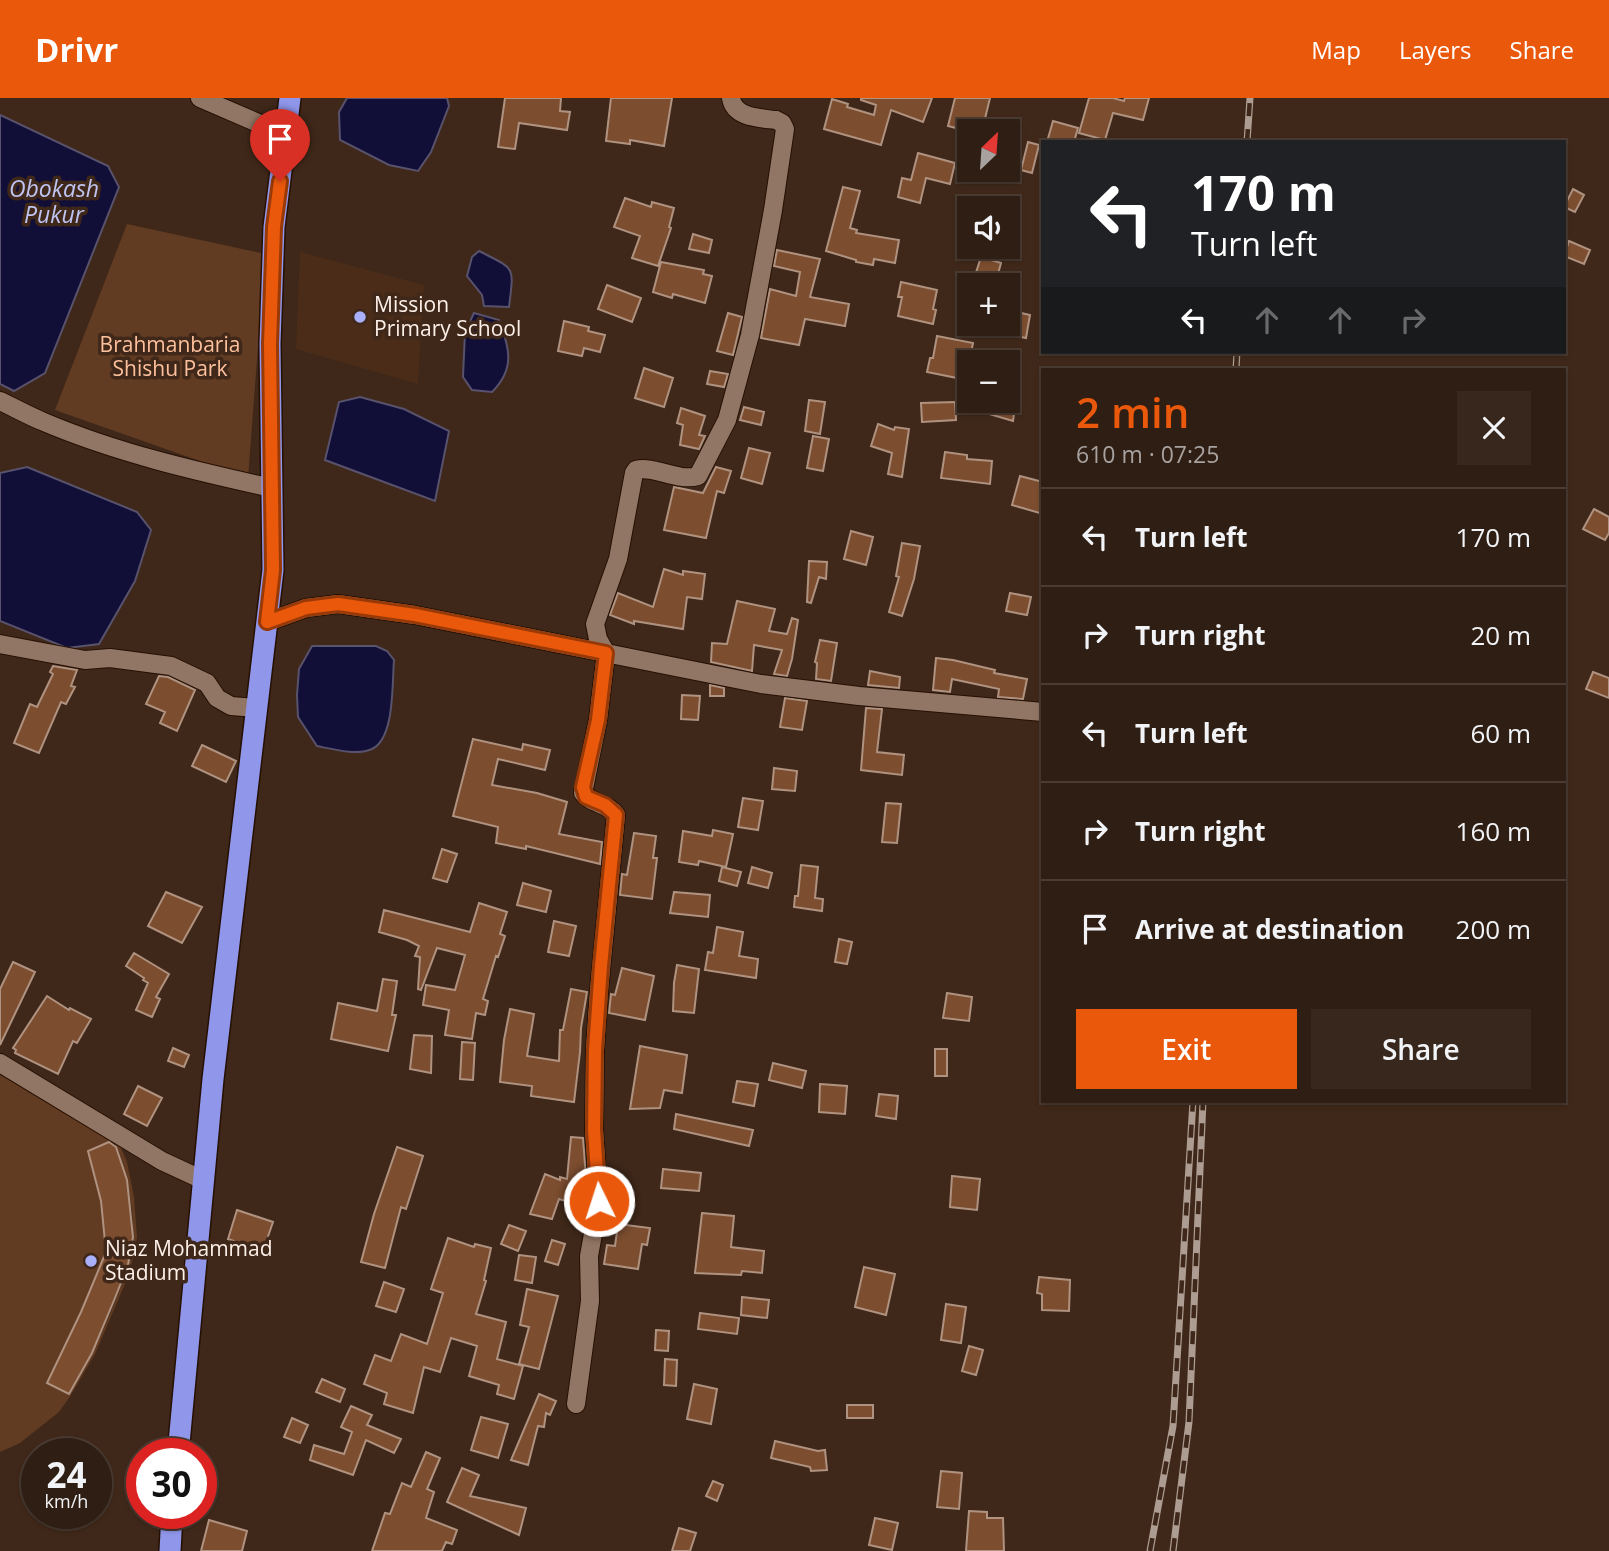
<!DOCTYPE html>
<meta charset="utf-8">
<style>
body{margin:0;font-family:"Open Sans",sans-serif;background:#37271c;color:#f1f3f6;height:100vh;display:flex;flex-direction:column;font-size:26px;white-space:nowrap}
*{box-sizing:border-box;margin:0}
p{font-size:23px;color:#a7a2a0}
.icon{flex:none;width:38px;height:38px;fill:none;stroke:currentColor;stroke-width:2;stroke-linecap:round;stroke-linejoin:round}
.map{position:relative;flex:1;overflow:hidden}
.panel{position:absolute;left:1041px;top:270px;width:525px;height:735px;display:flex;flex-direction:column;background:#2f1e13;border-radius:0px;box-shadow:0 2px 5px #0004,0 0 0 2px #4a3c33}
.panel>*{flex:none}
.hud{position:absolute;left:1041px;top:42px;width:525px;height:214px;border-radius:0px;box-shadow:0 2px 5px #0004,0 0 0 2px #4a3c33;background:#202124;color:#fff;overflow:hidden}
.needle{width:46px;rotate:25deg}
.tools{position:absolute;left:957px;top:21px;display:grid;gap:14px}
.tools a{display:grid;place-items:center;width:63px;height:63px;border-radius:0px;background:#2f1e13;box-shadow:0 2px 5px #0004,0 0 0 2px #4a3c33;font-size:35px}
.speed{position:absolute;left:21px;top:1340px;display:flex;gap:14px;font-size:35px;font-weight:700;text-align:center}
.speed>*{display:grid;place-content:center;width:91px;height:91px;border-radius:50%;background:#2f1e13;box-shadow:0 2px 5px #0004,0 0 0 2px #4a3c33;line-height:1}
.speed small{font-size:18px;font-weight:400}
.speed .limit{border:10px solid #d22;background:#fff;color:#111}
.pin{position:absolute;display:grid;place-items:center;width:60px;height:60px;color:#fff;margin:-72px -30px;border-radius:50% 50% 50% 0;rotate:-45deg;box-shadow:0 0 7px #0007}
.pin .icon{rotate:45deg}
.me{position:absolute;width:77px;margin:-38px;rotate:356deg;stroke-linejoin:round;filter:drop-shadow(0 0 5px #0008)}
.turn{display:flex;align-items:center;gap:24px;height:147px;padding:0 35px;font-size:32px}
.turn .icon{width:91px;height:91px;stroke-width:2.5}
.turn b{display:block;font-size:49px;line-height:60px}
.lanes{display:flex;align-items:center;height:66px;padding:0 35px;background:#0003;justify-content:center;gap:35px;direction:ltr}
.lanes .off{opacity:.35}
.round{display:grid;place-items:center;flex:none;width:74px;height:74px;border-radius:0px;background:#37271c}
.head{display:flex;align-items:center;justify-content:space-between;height:119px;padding:0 35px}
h1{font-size:42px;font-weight:600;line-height:52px;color:#ea580c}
.button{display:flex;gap:14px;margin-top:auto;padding:14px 35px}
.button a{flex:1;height:80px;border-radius:0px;background:#ea580c;color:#fff;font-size:28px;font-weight:600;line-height:80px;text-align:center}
.button a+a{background:#37271c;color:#f1f3f6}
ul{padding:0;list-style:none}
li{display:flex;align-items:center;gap:21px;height:98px;padding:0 35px;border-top:2px solid #4a3c33}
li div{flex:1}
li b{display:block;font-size:26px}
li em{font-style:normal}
header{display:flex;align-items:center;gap:42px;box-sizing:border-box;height:98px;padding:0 35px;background:#ea580c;color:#fff}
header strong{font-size:33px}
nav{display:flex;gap:38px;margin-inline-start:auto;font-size:24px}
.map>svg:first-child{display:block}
</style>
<header>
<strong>Drivr</strong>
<nav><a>Map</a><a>Layers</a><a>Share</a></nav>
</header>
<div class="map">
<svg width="1609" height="1453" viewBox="0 0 1609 1453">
<rect width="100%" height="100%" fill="#3f2819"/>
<path fill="#4a2c19" d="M300,154L424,187L418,286L296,251Z"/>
<path fill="#613b22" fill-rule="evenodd" d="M127,126L265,156L248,380L55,312Z
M0,973L117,1040L127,1064L134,1099L137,1139L131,1169L124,1188L95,1256L71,1297L59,1314L20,1345L0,1354ZM114,1043C124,1073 134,1105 133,1137C131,1178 92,1262 68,1296L47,1285L81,1214L106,1154L101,1103L88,1053Z"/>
<path fill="#110e37" stroke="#58526c" stroke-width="2" d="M347,0H447L449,8L431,54L418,73L389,67L340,42L339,14Z
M0,17L108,68L119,89L45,275L14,293L0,286Z
M479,153C516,172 514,167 509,209L484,208L482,197L467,178L472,159Z
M474,215L499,222C509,250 516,270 492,294L472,292L463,279L465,234Z
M360,299L404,311L449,333L435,403L325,362L339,304Z
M27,369L137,414L151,432L135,483L99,546L67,550L0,523V375Z
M312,548H376L387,553L394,562C392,585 395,640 372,651C357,658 332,651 317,648L298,619L297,597L299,571Z"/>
<path fill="#7c4d2f" stroke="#af9280" stroke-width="2" d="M505,0H561L560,13L570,14L567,32L519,25L515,51L498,49Z
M611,0H672L664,48L630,42V46L606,43Z
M861,0H932L923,24L891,12L881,47L824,31L832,1L848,6L847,9L874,17L876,7L861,2Z
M955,0H990L982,33H968L948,28Z
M1089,0H1113L1124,3L1125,0H1149L1143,22L1113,15L1105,42L1079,35Z
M1053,23L1078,30L1074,44H1047Z
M1028,44L1039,47L1032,75L1021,72Z
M918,55L955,65L950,86L926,80L920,105L898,99L902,80L911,82Z
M843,89L860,93L850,130L857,132L856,135L899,142L895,165L874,161L873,167L856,164V162L826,153Z
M1573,91L1584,97L1575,114L1564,109Z
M625,100L651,109L652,104L674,110L669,129L671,130L658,168L632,160L640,138L614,129Z
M693,136L712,142L709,155L689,151Z
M1569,143L1590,152L1584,166L1564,158Z
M777,152L820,161L810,199L849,206L845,228L805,221L799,247L761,240L770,191L796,198L800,174L774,168Z
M981,159L1001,165L995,187H972Z
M661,164L704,172L703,176L712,178L705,205L673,196L672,200L653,194Z
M901,184L937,192L933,211L936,212L933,226L898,218L902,199H898Z
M607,187L641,200L632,224L598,211Z
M1008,212L1030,217L1026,240L981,231L982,226H1008Z
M728,215L742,219L733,257L717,253Z
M564,223L589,229L588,233L605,237L600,254L584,250L582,258L558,253Z
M937,238L973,245L970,260L961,258L957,280L927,274L930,260H933Z
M644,270L673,280L664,309L635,300Z
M710,273L728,276L724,289L707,286Z
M809,302L825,304L820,336L805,333Z
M989,303H1016L1013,323L986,315Z
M955,304L956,322L922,324L921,305Z
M744,309L764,314L761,327L740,322Z
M681,310L705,318L699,337L705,338L699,351L680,347L683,327L677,325Z
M878,326L894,332L895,329L909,331L902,379L888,376L892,355L871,348Z
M813,338L829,341L823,373L807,370Z
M749,350L770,355L762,386L741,380Z
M945,354L967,357V361L992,363L990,386L941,380Z
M716,369L731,373L724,395L717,393L706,440L664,432L674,389L703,395Z
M1020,378L1043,384V416L1012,407Z
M1594,411L1609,419V435L1605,442L1583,431Z
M851,433L873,439L866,467L844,461Z
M902,445L920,448L914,481L902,518L889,514L899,479L896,478Z
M809,463L827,464L826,481L819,479L811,505L807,504Z
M664,471L683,477V473L705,476L702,501L687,499L683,531L634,523V526L610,517L618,495L653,509Z
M1010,495L1031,499L1027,517L1006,513Z
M737,503L775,511L769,533L787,536L792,520L798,522L792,561L787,578L774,576L782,552L754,547L752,573L711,564L712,545L727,546Z
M820,542L837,545L831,583L816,581L817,565L815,564Z
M936,560L953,562L995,572L994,575L1027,581L1023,601L998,599L999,591L952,581L950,594L933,592Z
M53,568L77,572L71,588L75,589L66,606L61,604L39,655L14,645L30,606L37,609L53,576L50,574Z
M870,573L900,579L899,590L868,587Z
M1593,574L1609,580V600L1586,591Z
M159,578L168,579L195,592L177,633L160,625L165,614L146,606Z
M710,587L724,590V598H710Z
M682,597L700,598L698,622L681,621Z
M785,600L807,603L802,632L780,629Z
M866,610L882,611L877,654L904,657L902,677L861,672Z
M473,641L522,652L523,646L550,652L545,672L498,661L492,687L537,695L567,704L559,736L602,744L600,766L526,748V751L496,745L498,729L453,718Z
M202,647L236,663L226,684L192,668Z
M774,670L797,673L795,693L772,691Z
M743,700L763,703L758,732L738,729Z
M886,705L901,706L897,745L882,744Z
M713,732L733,736L726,769L699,763L698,767L679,764L683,733L712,738Z
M634,735L656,738L653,760H657L652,801L620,797L622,776L627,777Z
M442,751L457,756L447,784L433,780Z
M801,767L818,769L815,800L823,801L822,813L794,809L795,798H798Z
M722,769L741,774L737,788L719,783Z
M752,769L772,775L768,790L748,785Z
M523,785L551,793L546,814L517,807Z
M166,794L202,809L182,845L148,828Z
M674,794L710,797L708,819L670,815Z
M479,805L507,814L500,836L505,838L498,859L496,858L483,901L488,903L485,917L476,915L472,941L445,937L449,912L423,907L426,887L455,892L465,857L437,850L421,892L418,891L420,859L415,858L419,848L407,842L379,834L384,812L470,834Z
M554,823L576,828L569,858L548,854Z
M717,829L743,834L739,858L758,861L756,880L705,872L708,854L713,855Z
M839,841L852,844L847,866L835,864Z
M134,855L169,876L156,899L160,901L152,919L136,912L148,885L143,882L144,880L126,868Z
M13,864L35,874L0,947V891Z
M677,867L699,871L694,915L673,913L674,885Z
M622,870L654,878L645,922L609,915L611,896L615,897Z
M383,881L397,883L392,917H396L388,953L331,941L338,905L377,913Z
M571,891L587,894L581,930L580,954L574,1004L531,998L532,988L500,984L504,942L510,911L534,916L527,958L559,963L560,932H563Z
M947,895L972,899L969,923L943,920Z
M47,898L69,912L70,910L91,921L77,945L73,943L58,976L15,955L16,952L13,950Z
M414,937L432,938L431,975L410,971Z
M462,944L475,945L473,982L460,981Z
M640,948L687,957L682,995L664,992L660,1010L630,1011Z
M173,950L189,957L184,969L168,963Z
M935,951H947V978H935Z
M773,965L806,973L802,990L769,982Z
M737,983L758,986L754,1008L733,1004Z
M820,986L847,988L845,1016L819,1014Z
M138,988L162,1000L147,1028L124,1016Z
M879,996L898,998L896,1021L876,1018Z
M676,1016L753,1032L749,1048L674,1031Z
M571,1039L583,1040L586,1080L578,1107L559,1101L552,1121L530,1116L545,1076L560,1082V1079L567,1081Z
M109,1044L116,1049L127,1082L133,1139L128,1167L115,1200L92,1255L69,1296L47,1285L81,1214L106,1154L101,1103L88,1053Z
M397,1049L423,1058L406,1111L401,1109L385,1170L361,1164L374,1116Z
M663,1071L701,1075L699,1093L661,1090Z
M952,1078L980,1081L977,1112L950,1109Z
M579,1110L586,1111L583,1128L575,1127Z
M237,1112L273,1124L263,1153L228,1141Z
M702,1115L734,1118L731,1149L764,1153L762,1175L742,1173L741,1177L695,1175Z
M618,1126L650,1130L647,1147L642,1146L638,1171L604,1166L607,1147L615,1148Z
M509,1127L526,1133L518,1153L501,1146Z
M448,1140L474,1149L475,1146L491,1150L484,1182L486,1183L476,1216L506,1224L497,1261L523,1268L514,1301L497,1296L499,1287L469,1278L477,1248L451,1240L440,1274L424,1269L413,1315L384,1306L387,1295L364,1286L375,1257L391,1263L401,1236L427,1246L443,1195L431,1191Z
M552,1142L565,1146L558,1167L545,1163Z
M519,1157L536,1159L532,1185L515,1182Z
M864,1169L895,1176L886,1217L855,1209Z
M1039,1179L1070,1182L1069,1213L1042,1212V1196L1037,1195Z
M384,1184L404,1191L396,1214L376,1208Z
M527,1191L558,1198L539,1271L519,1266L529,1229L520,1227Z
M742,1199L769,1202L767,1220L741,1217Z
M946,1206L966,1209L961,1245L941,1242Z
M700,1215L739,1220L737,1236L698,1231Z
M656,1232L669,1233L668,1253L655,1252Z
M969,1248L983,1252L976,1277L962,1273Z
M665,1261L677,1262L676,1288L664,1287Z
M322,1281L345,1291L340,1304L316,1294Z
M694,1286L717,1291L711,1326L687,1321Z
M539,1296L556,1303L550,1317L546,1315L544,1329L538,1328L528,1367L511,1362Z
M847,1307H873V1320H847Z
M351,1308L372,1317L367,1327L401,1341L394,1355L366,1342L353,1377L310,1362L314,1347L344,1356L352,1334L341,1329Z
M481,1319L508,1326L498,1360L471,1352Z
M292,1320L308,1327L300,1345L284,1339Z
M775,1343L818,1353L825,1352L827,1372L811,1373L810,1369L771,1360Z
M426,1354L440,1360L427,1391L434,1394L426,1420L457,1432L452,1446L446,1444L442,1453H372L385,1415L390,1416L402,1385L411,1389Z
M462,1370L479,1377L470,1398L526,1410L519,1437L447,1404Z
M941,1373L962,1375L959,1411L937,1409Z
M713,1383L723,1387L717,1403L706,1398Z
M969,1413L987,1414V1420H1003L1004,1453H966Z
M875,1420L898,1425L892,1452L869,1447Z
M209,1422L247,1433L242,1453H201Z
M679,1430L696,1435L690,1453H672Z"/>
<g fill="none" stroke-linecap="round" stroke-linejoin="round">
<g stroke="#251003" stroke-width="20">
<path id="street" d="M200,0L286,37
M0,303C15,310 29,318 44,324C117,355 195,373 272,390
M267,524L306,510L338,506L415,517L761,586L859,598L1043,614
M0,546L85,562L110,560L171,568L207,585L217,600L231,608L257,610
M0,965L162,1063L203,1082
M576,1306L590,1203L589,1158L599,1103L594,1032L595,952L599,892L616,717C608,705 591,706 583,695L598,622L606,555L598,541L595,526L618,461L634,375L636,372C654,367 677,384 698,378L727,322L750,237L773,112L785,31L782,25L776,22C760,20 734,20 731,0"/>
</g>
<g stroke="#251003" stroke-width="24">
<path id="highway" d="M178,1356L213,981L273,472L270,246L274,129L290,0
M170,1453L172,1416"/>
</g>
<use href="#street" stroke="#927665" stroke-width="18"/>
<use href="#highway" stroke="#9096ea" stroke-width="21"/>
<g stroke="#ad9c92" stroke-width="7">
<path id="rail" d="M1247,44L1250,0
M1236,271L1237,254
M1150,1453L1173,1328L1193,1003
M1173,1453L1189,1324L1203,1003"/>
</g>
<use href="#rail" stroke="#3f2819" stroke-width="4.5" stroke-dasharray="13" stroke-linecap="butt"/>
</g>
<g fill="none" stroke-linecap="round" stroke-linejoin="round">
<g stroke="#983908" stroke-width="18">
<path id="route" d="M280,83L274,129L270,246L273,472L267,524L306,510L338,506L415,517L606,555L598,622L583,689L586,699L605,707L616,717L601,868L595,952L594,1032L599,1103"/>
</g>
<use href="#route" stroke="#ea580c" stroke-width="12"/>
</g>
<g fill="#a9b0fc" stroke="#3f2819" stroke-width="2.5">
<circle cx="360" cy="219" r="7"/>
<circle cx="91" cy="1163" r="7"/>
</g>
<g text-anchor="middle" stroke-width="7" stroke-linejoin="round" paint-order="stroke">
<g font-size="21" fill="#fdf0e9" stroke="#3f2819" text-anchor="start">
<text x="374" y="214">Mission<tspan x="374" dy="24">Primary School</tspan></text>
<text x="105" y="1158">Niaz Mohammad<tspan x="105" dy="24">Stadium</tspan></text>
</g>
<g font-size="21" fill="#fdc09c" stroke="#3f2819">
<text x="170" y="254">Brahmanbaria<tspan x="170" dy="24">Shishu Park</tspan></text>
</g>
<g font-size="23" font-style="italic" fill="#bfc4f2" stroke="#3f2819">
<text x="54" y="99">Obokash<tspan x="54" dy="26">Pukur</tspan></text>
</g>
</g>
</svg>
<div class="tools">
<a><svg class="needle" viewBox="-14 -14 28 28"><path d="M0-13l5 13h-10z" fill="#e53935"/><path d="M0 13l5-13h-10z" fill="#a7a2a0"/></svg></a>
<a><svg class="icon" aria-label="sound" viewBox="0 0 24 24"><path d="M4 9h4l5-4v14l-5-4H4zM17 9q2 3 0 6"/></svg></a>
<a>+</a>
<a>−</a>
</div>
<div class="speed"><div>24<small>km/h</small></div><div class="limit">30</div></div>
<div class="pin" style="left:280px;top:83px;background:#d93025"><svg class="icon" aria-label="arrive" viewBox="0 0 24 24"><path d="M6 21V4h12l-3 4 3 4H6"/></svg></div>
<svg class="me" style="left:599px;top:1103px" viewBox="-20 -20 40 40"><circle r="17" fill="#ea580c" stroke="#fff" stroke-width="3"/><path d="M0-11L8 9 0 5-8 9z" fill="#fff"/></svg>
<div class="hud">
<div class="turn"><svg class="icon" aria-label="left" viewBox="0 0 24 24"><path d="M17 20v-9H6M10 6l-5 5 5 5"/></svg><div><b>170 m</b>Turn left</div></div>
<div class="lanes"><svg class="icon" aria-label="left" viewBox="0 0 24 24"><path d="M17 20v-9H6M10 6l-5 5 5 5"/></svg><svg class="icon off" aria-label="ahead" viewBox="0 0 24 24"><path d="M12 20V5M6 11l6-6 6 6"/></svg><svg class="icon off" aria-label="ahead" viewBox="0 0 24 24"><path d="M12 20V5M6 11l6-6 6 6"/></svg><svg class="icon off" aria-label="right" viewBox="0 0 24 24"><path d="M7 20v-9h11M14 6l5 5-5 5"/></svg></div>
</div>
<section class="panel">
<div class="head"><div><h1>2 min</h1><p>610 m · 07:25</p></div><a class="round"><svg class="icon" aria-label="close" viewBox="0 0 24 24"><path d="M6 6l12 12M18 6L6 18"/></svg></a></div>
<ul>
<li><svg class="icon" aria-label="left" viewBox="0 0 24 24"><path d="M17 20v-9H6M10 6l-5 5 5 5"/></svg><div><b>Turn left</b></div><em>170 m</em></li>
<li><svg class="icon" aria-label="right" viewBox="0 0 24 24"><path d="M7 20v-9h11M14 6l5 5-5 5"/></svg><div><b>Turn right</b></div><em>20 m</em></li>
<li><svg class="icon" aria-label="left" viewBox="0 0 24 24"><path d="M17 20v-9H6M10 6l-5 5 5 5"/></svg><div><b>Turn left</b></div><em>60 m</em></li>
<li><svg class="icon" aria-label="right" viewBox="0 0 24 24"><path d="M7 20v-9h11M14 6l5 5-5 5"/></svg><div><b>Turn right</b></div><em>160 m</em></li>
<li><svg class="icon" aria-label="arrive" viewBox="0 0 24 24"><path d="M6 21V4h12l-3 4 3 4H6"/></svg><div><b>Arrive at destination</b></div><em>200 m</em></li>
</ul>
<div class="button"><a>Exit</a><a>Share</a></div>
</section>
</div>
